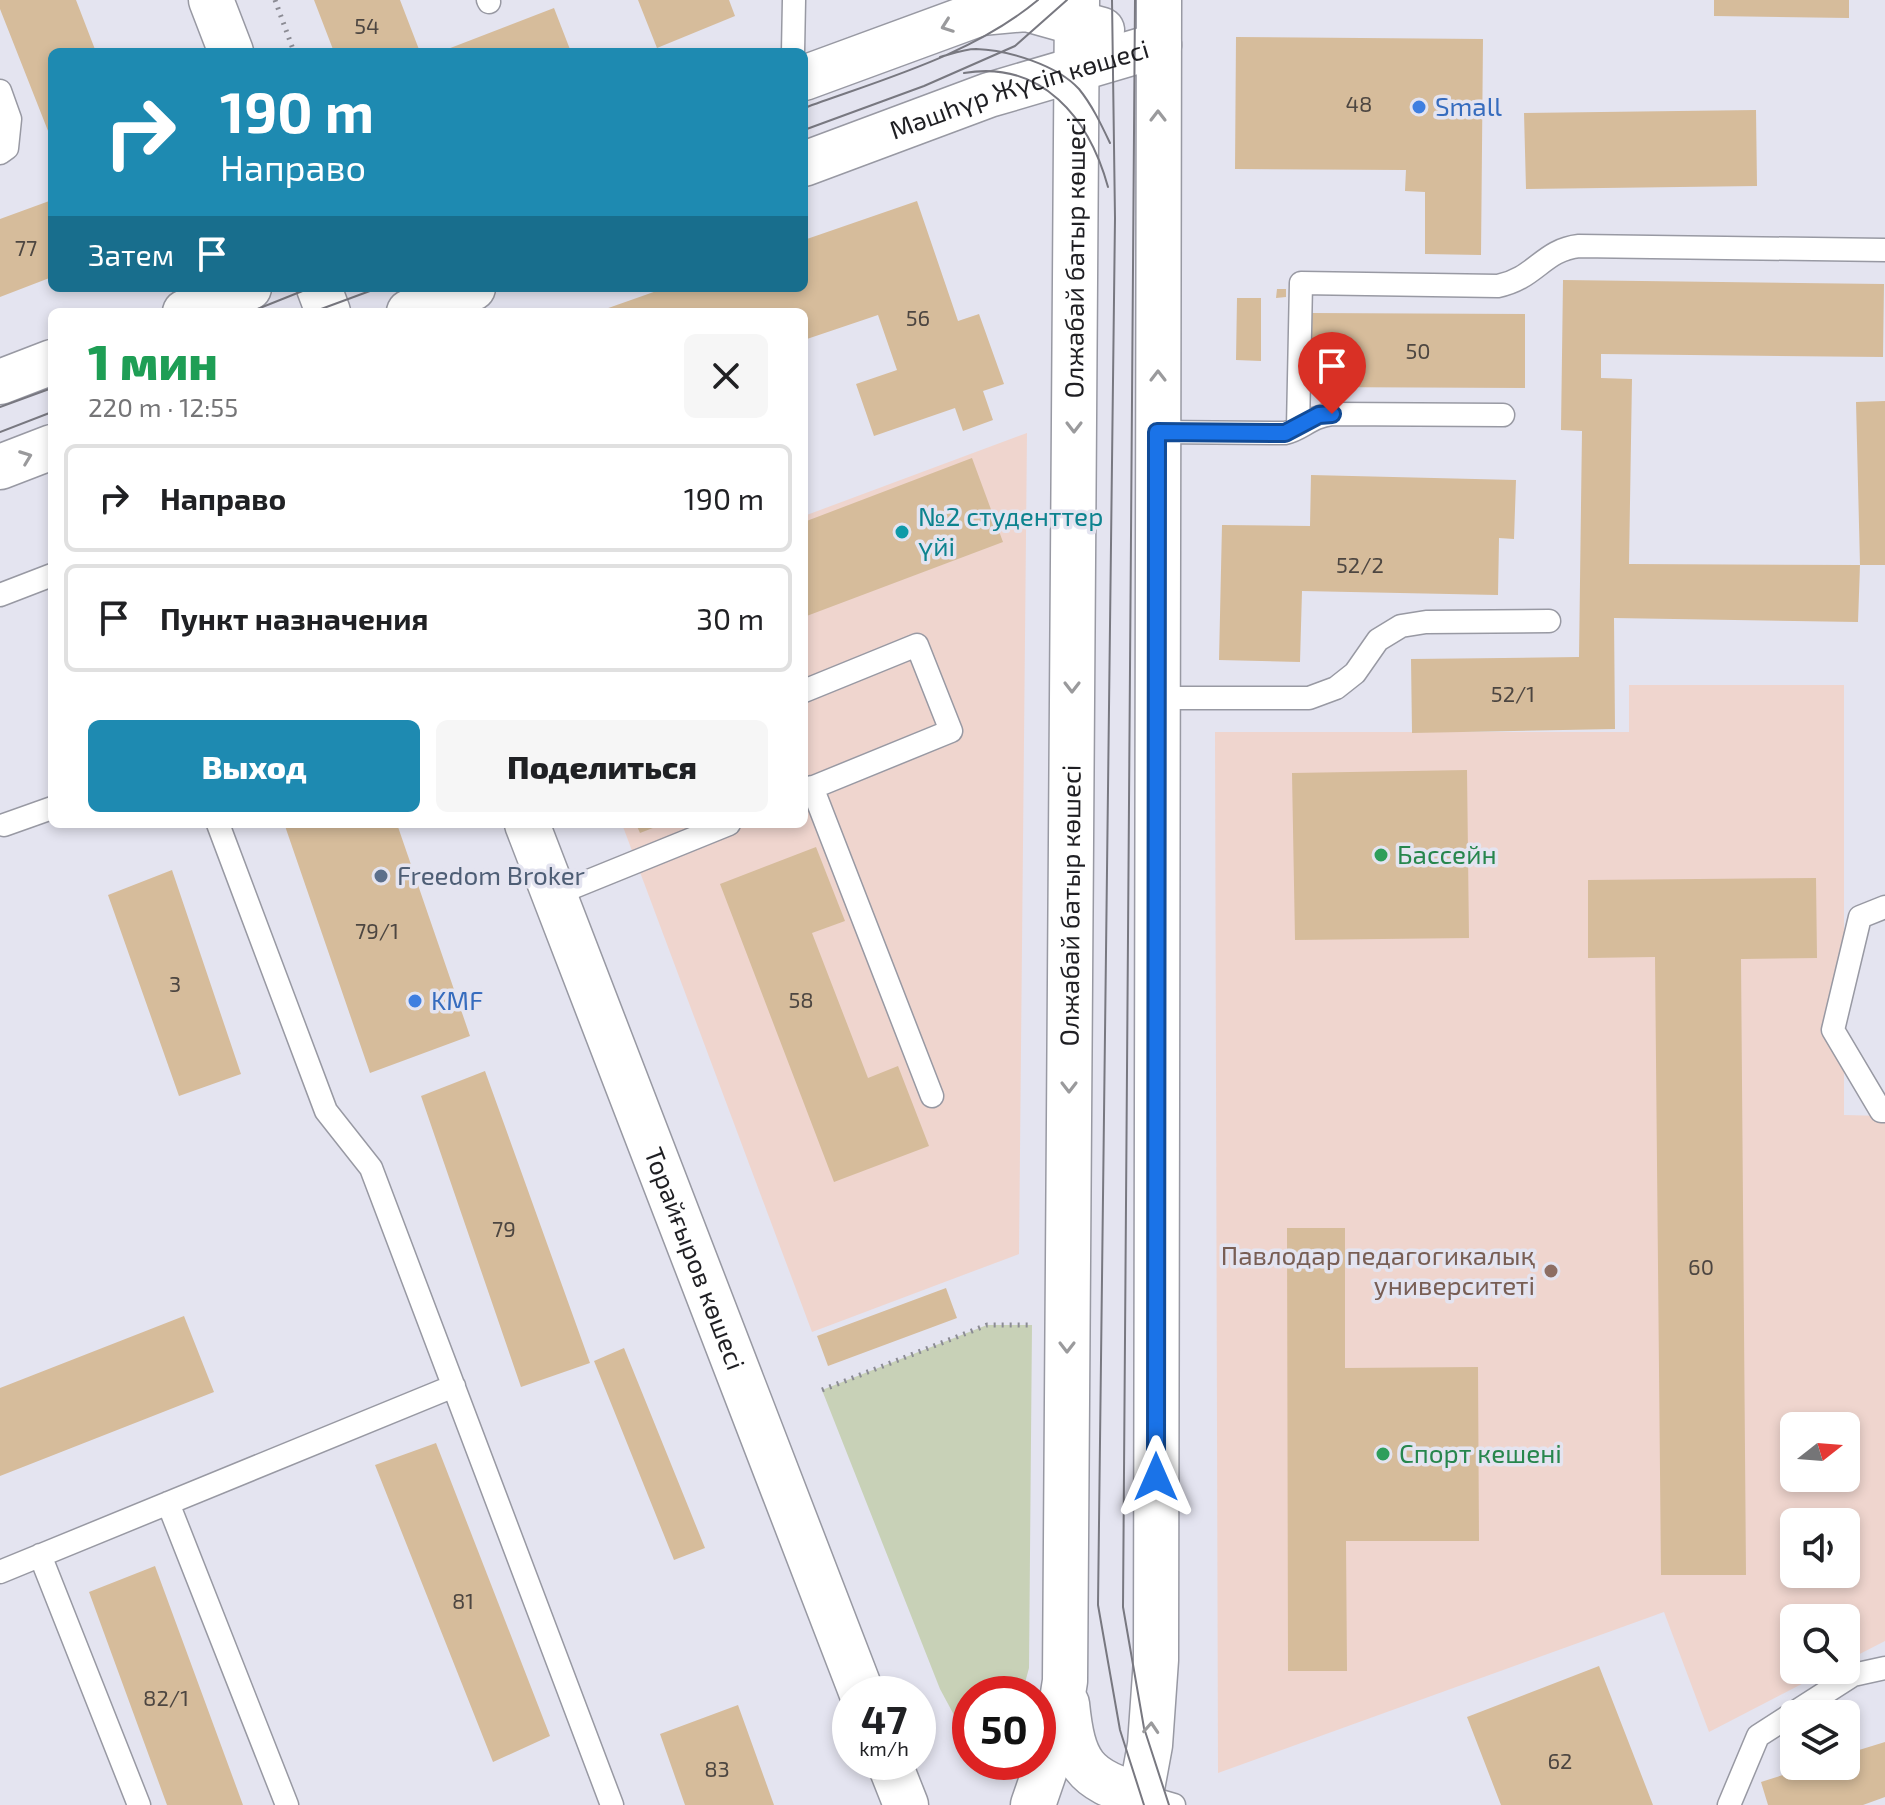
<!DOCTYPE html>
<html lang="ru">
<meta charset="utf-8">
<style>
body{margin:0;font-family:"Exo 2",sans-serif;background:#f6f6f6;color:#202124;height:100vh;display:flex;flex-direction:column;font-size:30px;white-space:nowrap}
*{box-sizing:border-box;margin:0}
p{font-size:26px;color:#757577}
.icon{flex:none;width:44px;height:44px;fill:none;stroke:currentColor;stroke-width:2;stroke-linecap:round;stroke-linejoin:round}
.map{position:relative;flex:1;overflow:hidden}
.details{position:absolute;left:48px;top:308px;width:760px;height:520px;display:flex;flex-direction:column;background:#fff;border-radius:12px;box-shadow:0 4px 12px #0003}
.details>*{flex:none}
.guide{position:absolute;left:48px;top:48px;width:760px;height:244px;border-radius:12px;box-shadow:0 4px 12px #0003;background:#1e8ab1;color:#fff;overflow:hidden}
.needle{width:52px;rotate:73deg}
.controls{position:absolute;left:1780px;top:1412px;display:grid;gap:16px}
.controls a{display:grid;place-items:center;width:80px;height:80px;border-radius:12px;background:#fff;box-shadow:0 4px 12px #0003;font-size:40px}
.speed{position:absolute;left:832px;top:1676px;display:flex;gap:16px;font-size:40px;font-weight:700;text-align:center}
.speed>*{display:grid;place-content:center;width:104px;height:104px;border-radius:50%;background:#fff;box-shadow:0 4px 12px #0003;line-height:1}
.speed small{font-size:20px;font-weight:400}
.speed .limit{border:12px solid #d22;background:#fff;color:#111}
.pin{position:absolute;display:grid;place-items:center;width:68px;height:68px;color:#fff;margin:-82px -34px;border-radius:50% 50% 50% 0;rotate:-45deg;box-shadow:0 0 8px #0007}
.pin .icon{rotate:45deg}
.me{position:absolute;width:88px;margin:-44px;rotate:0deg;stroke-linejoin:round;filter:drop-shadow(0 0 6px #0008)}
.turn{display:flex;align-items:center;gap:28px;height:168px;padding:0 40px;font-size:36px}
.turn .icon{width:104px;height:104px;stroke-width:2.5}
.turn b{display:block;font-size:56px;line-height:68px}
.then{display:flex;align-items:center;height:76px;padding:0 40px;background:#0003;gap:16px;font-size:30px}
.round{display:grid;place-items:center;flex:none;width:84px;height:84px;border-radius:12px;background:#f6f6f6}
.head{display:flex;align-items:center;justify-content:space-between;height:136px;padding:0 40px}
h1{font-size:48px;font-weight:800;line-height:60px;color:#1e9e55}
.cta{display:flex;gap:16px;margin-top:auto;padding:16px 40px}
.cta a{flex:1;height:92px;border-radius:12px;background:#1e8ab1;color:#fff;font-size:32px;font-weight:800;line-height:92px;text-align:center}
.cta a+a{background:#f6f6f6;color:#202124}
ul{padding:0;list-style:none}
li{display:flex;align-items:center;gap:24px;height:108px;margin:0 16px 12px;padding:0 24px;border:4px solid #e0e0e0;border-radius:12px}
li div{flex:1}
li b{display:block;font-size:30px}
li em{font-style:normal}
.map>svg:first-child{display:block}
</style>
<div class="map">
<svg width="1885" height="1805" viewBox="0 0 1885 1805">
<rect width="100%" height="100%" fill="#e4e4f0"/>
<path fill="#efd5ce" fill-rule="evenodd" d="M1027,433L1019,1254L812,1332L622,824H804V516Z
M1629,685H1844V1115L1885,1116V1641L1846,1661V1618H1794V1670H1829L1709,1732L1664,1612L1218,1773L1215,732H1629ZM1794,1426H1846V1478H1794ZM1794,1522H1846V1574H1794Z"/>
<path fill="#c8d1b7" d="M987,1325H1032L1029,1668L1022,1694H970V1720L954,1715L940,1689L822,1390Z"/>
<path fill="#d6bc9b" d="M0,0H76L96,52H52V141L0,9Z
M314,0H400L420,52H334Z
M638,0H729L735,16L657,48Z
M1714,0H1849V18L1714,16Z
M554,8L571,52H440Z
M1236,37L1483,39L1481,255L1425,254V192L1405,191L1406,170L1235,169Z
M1756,110L1757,186L1526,189L1524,113Z
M52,200V277L0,297V219Z
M917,201L958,321L979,314L1004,384L983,391L993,420L963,431L955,408L874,436L856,384L897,370L878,315L804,340V312H597L665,288H804V240Z
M1563,280L1884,284L1883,357L1601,354V378L1632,379L1629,564L1860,565L1858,622L1614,618L1615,729L1412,733L1411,659L1579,657L1582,431L1561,430Z
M1277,289H1286V297L1276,298Z
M1237,298H1261V361L1236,360Z
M1311,313L1525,314V388L1310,387Z
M1885,401V565H1860L1856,402Z
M972,458L1003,542L804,617V522Z
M1311,475L1516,480L1514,539L1499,538L1498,595L1302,591L1300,662L1219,660L1222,525L1310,526Z
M1467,770L1469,938L1295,940L1292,773Z
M290,824H397L470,1036L370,1073L285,826Z
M636,824H663L640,833Z
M816,847L845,921L812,933L868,1078L898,1066L929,1146L834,1182L720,884Z
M172,870L241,1074L179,1096L108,895Z
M1816,878L1817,958L1741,959L1746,1575H1661L1655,957L1588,958V880Z
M485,1071L590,1363L521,1387L421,1096Z
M1287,1228H1345V1368L1478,1367L1479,1541H1346L1347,1671H1288Z
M946,1288L957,1318L828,1366L817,1336Z
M184,1316L214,1392L0,1476V1388Z
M624,1348L705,1548L674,1560L594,1361Z
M436,1443L550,1736L493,1762L375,1465Z
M155,1566L243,1805H167L89,1592Z
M1599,1666L1653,1805H1501L1467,1717Z
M738,1705L774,1805H685L660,1734Z
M1885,1742V1797L1863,1805H1768L1761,1782L1811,1766H1846V1754Z"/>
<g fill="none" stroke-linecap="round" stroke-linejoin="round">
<g stroke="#9899a3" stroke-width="25">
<path id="lane" d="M488,0L489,2
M793,52L794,0
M0,91L10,119L7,148L0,153
M1298,427L1301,283L1498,286C1536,278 1543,250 1579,246L1885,250
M1157,432L1285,433C1303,429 1309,417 1332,414L1503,415
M0,595L52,575
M804,691L917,645L951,731L804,791
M1156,698H1309L1336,688L1355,673L1378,640L1401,626L1426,622L1549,621
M812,787L932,1096
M218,824L326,1111L371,1168L612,1805
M4,825L52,808
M554,895L729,824
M1885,907L1860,917L1833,1030L1881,1111H1885
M168,1503L287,1805
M40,1555L139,1805
M0,1572L454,1386
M1140,1795L1174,1805
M1729,1805L1758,1736L1853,1675L1885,1668"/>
</g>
<g stroke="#9899a3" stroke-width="47">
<g id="secondary">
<path d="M804,78L981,13L1027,9L1102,30"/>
<path id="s1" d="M804,164L989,95L1159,45"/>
<path d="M185,312L249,288"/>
<path d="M409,312L473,288"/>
<path d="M0,382L52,362"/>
<path d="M0,467L52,447"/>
<path d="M1067,1704C1073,1762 1083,1780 1140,1795L1134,1805"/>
<path id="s2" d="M1033,1805L1056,1738L1065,1681L1077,0"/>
<path d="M1139,1805L1150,1745L1156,1660L1159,0"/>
</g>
</g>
<g stroke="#9899a3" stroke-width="47">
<g id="primary">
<path d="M211,0L231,52"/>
<path d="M319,288L328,312"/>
<path id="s3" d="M527,824L862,1694"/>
<path d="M889,1762L906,1805"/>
</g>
</g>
<path stroke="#8b8b94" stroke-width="5" stroke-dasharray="2 6" stroke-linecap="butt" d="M275,0L294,52
M822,1390L987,1325H1029"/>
<use href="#lane" stroke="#fff" stroke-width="22"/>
<use href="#secondary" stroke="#fff" stroke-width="44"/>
<use href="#primary" stroke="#fff" stroke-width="44"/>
<path stroke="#787880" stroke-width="2" d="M1112,0L1115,218L1098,1605L1120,1730L1144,1805
M1135,0L1123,1607L1144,1728L1169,1805
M940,57C951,54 964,49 976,49C1008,50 1057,65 1079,89C1092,105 1101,124 1110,143
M964,73C1042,60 1089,118 1108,187
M804,108C883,79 972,55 1038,0
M804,130L924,86L1015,46L1067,0
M250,312L310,288
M313,312L378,288
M0,407L52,388
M0,432L52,412"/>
</g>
<defs><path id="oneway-chevron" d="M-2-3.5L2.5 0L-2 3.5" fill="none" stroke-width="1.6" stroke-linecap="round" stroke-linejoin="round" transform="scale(2)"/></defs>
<g stroke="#9a9a9c">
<use href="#oneway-chevron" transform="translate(947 26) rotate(160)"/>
<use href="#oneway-chevron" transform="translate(1158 116) rotate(-90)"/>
<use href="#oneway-chevron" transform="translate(1158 376) rotate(-90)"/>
<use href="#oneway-chevron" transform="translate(1074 427) rotate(90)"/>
<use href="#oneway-chevron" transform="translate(26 457) rotate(-21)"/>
<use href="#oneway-chevron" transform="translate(1072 687) rotate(90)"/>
<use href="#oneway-chevron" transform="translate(1069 1087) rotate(90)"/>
<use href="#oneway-chevron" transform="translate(1067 1347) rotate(90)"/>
<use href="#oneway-chevron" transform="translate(1151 1728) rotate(-86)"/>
</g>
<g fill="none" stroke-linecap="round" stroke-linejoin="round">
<g stroke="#114b97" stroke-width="20">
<path id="route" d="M1156,1477L1157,432L1285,433L1319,415L1332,414"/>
</g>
<use href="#route" stroke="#1a73e8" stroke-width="14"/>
</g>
<g fill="#3f7fe0" stroke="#e4e4f0" stroke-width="3">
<circle cx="1419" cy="107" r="8"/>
<circle cx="415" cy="1001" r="8"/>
</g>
<circle fill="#0f9aa8" stroke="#e4e4f0" stroke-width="3" cx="902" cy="532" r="8"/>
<g fill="#2e9e5b" stroke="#e4e4f0" stroke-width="3">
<circle cx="1381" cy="855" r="8"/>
<circle cx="1383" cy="1454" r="8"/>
</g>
<circle fill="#5c6f8a" stroke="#e4e4f0" stroke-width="3" cx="381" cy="876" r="8"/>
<circle fill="#8d6e63" stroke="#e4e4f0" stroke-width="3" cx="1551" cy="1271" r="8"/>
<g text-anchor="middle" stroke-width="7" stroke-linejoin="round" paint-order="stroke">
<g font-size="22" fill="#4d4641">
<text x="367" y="34">54</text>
<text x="1359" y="112">48</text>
<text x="26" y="256">77</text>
<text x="918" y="326">56</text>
<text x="1418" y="359">50</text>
<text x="1360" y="573">52/2</text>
<text x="1513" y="702">52/1</text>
<text x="377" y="939">79/1</text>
<text x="175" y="992">3</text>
<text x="801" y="1008">58</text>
<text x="504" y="1237">79</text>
<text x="1701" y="1275">60</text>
<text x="463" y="1609">81</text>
<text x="166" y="1706">82/1</text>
<text x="1560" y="1769">62</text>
<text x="717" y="1777">83</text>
</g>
<g font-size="26" fill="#1f1f23" stroke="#e4e4f0">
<text dy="9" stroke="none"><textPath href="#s1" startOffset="228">Мәшһүр Жүсіп көшесі</textPath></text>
<text dy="9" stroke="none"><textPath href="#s2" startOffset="1552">Олжабай батыр көшесі</textPath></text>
<text dy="9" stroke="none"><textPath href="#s2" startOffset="904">Олжабай батыр көшесі</textPath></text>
<text dy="9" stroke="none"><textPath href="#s3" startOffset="466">Торайғыров көшесі</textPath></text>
</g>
<g font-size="26" fill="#366cbe" stroke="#e4e4f0" text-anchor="start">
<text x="1435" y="116">Small</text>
<text x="431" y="1010">KMF</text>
</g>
<g font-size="26" fill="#0d838f" stroke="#e4e4f0" text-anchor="start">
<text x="918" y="526">№2 студенттер<tspan x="918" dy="30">үйі</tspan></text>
</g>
<g font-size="26" fill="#27864d" stroke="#e4e4f0" text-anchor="start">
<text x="1397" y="864">Бассейн</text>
<text x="1399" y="1463">Спорт кешені</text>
</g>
<g font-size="26" fill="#4e5e75" stroke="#e4e4f0" text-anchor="start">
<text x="397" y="885">Freedom Broker</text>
</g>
<g font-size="26" fill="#785e54" stroke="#e4e4f0" text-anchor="end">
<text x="1535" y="1265">Павлодар педагогикалық<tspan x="1535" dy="30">университеті</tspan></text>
</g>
</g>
</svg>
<div class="controls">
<a><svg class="needle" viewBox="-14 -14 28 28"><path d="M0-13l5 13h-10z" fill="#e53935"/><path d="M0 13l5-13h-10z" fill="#757577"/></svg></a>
<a><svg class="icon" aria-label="sound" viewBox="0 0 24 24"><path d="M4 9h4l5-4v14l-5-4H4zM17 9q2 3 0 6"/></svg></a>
<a><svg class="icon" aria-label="search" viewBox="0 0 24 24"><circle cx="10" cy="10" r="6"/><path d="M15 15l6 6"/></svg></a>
<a><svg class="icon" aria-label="layers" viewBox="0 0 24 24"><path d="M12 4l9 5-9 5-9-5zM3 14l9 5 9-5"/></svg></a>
</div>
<div class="speed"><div>47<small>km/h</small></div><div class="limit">50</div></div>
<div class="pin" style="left:1332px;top:414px;background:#d93025"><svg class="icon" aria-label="arrive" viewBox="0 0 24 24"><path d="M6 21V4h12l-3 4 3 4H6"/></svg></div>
<svg class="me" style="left:1156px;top:1477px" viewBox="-20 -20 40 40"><path d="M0-17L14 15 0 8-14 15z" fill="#1a73e8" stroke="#fff" stroke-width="4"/></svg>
<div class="guide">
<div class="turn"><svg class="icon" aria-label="right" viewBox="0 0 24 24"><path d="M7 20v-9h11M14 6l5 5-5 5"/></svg><div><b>190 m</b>Направо</div></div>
<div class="then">Затем<svg class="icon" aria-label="arrive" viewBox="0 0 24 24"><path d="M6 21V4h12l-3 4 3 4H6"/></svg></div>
</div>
<section class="details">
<div class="head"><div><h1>1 мин</h1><p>220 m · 12:55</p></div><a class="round"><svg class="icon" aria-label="close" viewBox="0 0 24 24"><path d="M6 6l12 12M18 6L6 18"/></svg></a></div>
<ul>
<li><svg class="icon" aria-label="right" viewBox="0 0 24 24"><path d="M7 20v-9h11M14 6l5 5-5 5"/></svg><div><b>Направо</b></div><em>190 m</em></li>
<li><svg class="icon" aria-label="arrive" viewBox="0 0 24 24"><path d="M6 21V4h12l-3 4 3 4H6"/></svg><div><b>Пункт назначения</b></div><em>30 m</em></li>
</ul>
<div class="cta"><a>Выход</a><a>Поделиться</a></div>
</section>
</div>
